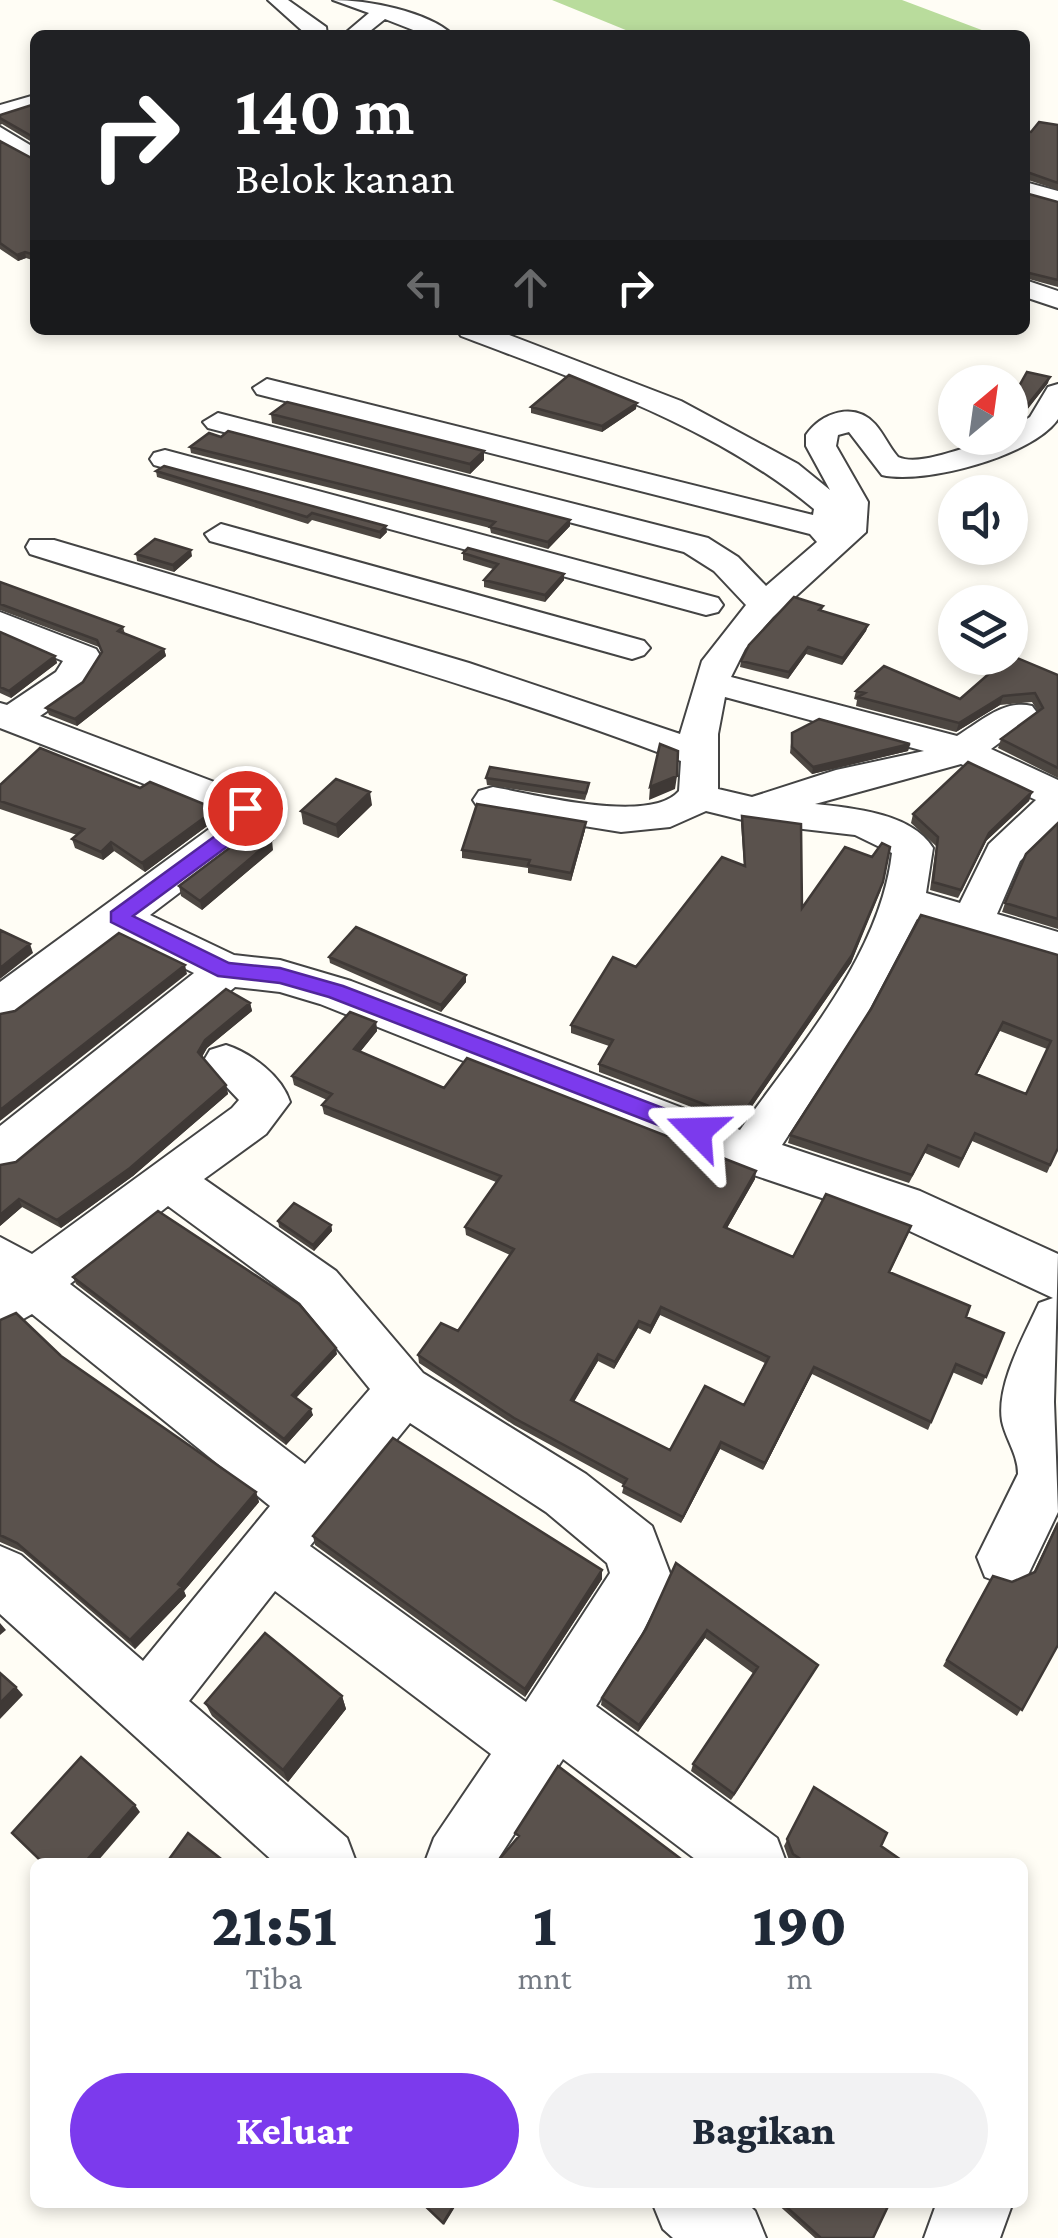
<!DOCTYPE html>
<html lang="id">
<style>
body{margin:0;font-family:"Crimson Pro",serif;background:#f2f2f3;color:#1f2937;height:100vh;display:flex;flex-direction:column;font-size:38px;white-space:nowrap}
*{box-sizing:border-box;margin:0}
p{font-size:32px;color:#747a83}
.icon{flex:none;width:55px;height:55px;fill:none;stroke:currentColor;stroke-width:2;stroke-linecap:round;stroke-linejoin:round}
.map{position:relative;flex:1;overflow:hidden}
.panel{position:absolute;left:30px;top:1858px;width:998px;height:350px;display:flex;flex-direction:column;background:#fff;border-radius:15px;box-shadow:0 5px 15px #0003}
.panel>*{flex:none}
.top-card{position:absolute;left:30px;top:30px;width:1000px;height:305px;border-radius:15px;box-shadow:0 5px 15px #0003;background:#202124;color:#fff;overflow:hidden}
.needle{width:65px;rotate:29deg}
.controls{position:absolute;left:938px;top:365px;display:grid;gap:20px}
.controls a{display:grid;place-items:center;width:90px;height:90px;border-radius:50%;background:#fff;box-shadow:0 5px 15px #0003;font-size:50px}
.pin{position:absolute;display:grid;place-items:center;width:85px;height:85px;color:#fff;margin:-42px;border:5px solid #fff;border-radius:50%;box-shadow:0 2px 10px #0007}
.me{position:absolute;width:110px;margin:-55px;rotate:292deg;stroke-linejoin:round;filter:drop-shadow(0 0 8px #0008)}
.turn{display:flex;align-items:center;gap:35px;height:210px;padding:0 40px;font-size:45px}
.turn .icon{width:130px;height:130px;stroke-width:2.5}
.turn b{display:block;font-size:70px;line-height:85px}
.lanes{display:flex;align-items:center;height:95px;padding:0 40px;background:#0003;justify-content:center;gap:50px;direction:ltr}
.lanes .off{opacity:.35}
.eta{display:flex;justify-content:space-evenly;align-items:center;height:170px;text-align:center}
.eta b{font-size:60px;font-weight:800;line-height:70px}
.primary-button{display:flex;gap:20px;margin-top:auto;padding:20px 40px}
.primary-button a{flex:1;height:115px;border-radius:60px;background:#7c3aed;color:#fff;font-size:40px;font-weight:800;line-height:115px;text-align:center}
.primary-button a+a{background:#f2f2f3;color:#1f2937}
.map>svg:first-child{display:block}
</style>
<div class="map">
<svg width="1058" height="2238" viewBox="0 0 1058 2238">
<rect width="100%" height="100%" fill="#fffdf5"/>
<path fill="#b9dc9c" d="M552,0H902L995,35H638Z"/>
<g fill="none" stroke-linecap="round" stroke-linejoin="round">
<g stroke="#444" stroke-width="4">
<path id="minor" d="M268,0H288L326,27L327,35H307Z
M333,0C367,0 427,11 453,35H426L385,19L365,35H343L369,13Z
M35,95V108L0,118V105Z
M0,127L35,148V165L0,144Z
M1025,182L1058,191V205L1025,196Z
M1025,280L1058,291V308L1025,297Z
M457,330H496L681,401L798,464L830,490L806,446V435C821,413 854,401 875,424C884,434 889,447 898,457C924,469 978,438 1010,438V430L1030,417L1048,387L1058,384V419C1033,456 924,485 882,475L849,432L838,435L836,446L868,502L866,532L773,617L745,649L731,677L957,736C980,722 1004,699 1032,706L1038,714L991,749L1058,780V824L1020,861L997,914L1058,932V962L917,919L866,1016L782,1145L920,1191L1058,1254L1054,1402L1058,1512L1027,1577L1006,1585L985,1577L977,1557L1018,1474C1018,1454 1006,1440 1002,1421C996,1385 1024,1336 1039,1303L1053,1298L884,1219L733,1168L320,1004L280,992L235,987L17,1167L0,1172V1126L194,973L121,937L16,1016L0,1021V982L227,816L0,728V703L7,705L56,672L63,661L0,635V612L96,649L101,657L82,687L40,716L259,799L268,815L254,836L150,915L234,955L280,960L351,981L740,1130C798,1048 880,956 892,853L855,835L759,824L706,811L670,827L621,832L479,809L473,800L479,791L493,787C533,794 650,825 679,791L681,761C468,679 247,623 30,554L26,547L30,540H54L469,663L680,734L702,661L746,605L714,571L684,552L208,428L203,422L218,413L708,538L738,557L766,586L817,542L810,534L257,394L253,388L267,379L813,515L814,509C711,424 584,383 461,336ZM725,697L924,751L836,770L752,797L718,789V734ZM961,764L1036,800L989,844L960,903L926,893L933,848C912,813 852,808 815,804Z
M165,450L718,598L723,605L718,612L706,615L154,465L150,459L154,453Z
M221,524L644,641L650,648L644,655L632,659L210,541L205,534Z
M226,1045C251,1053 282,1076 290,1102L266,1134L204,1179L336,1271L423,1373L586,1474L652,1526L671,1576L641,1635L596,1706L777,1838L786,1862H699L563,1759L496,1862H425L434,1838L491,1754L275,1591L189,1701L347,1838L356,1862H274L0,1614V1546L21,1555L143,1661L270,1506L32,1314L0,1332V1237L32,1254L232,1108L239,1100L203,1062L210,1050ZM168,1206L300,1303L370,1389L305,1464L70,1284ZM410,1423L546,1512L607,1563L610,1573L526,1702L310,1546Z
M652,2202H746L755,2211L766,2238H673L663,2229Z
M937,2202H1013L1000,2238H924Z"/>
</g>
<use href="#minor" fill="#fff" fill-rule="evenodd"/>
</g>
<path fill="#4d4742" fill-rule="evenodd" d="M35,106V144L2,124L0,125V115Z
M1058,125V190L1025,179V131L1031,132Z
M0,141L35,160V261L26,258L18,261L0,249Z
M1025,193L1058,202V287L1025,278Z
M1048,383L1019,420L1010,415V402Z
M531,407L636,409L602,432L531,413Z
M271,414L484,451V460L470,474L272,423Z
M190,447L570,520V526L548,549L491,533L490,528L191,453Z
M156,471L387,532L380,539L312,520L308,524L157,477Z
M463,553L564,580L545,602L484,587V580L493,569L463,560Z
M136,554L192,556L174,572L137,561Z
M0,582L123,627L125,634L164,649L166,656L77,726L49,715L46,708L83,682L102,653L99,647L0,610Z
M823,606L822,611L868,625L866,631L842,665L806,654L788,679L740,667L741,661Z
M0,632L55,656L57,663L11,698L0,693Z
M1058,675V778L998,748L1001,739L1038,712L1032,702L1000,705L956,732L856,706L857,700L854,699L856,691L960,699Z
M792,733L910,744L908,751L812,774L790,753Z
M486,778L588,790L585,800L487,785Z
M0,785L140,788L216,809L218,818L145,872L114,851L103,860L75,848L72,839L77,835L0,809Z
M1032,792L1029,801L986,841L958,898L930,890L936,846L911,823L913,814Z
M372,805L338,838L303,824L301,811Z
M742,816L802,908L881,890L851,963L739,1125L599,1072V1064L609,1046L571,1033V1025L744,865L741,824Z
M586,822L585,830L571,881L528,873V868L462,858V850Z
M1058,823V929L1002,912L1005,903Z
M273,850L202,910L181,896L179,886Z
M1058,955V1148L1047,1173L972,1141L959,1168L925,1153L909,1183L788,1143L790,1135ZM1000,1031L1047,1049L1026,1094L977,1074Z
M329,957L466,975V982L441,1012L330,963Z
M250,1003L252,1011L207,1048L202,1057L226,1085L228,1094L133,1176L61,1228L22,1207L0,1226L16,1162Z
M376,1022L377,1031L360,1052L444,1088L755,1179L727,1228L793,1257L908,1234L890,1272L966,1317L1004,1333L982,1385L952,1372L928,1430L812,1374L763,1470L720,1449L681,1523L622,1493L624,1485L514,1425L419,1363L418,1355L458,1331L510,1255L466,1235L465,1227L496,1182L324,1114L322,1105L327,1100L294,1085L292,1076ZM660,1315L765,1363L744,1405L670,1450L574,1401L598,1361L614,1369L638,1328L650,1334Z
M278,1221L331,1225L332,1231L314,1251L279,1227Z
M73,1277L337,1354L296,1398L313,1415L286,1445L76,1284Z
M0,1320L61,1356L256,1492L259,1502L184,1591L186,1596L135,1649L23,1552L0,1542Z
M1058,1521V1645L1017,1716L943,1666L993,1576L1012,1582L1033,1573Z
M313,1536L602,1579L525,1697L315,1545Z
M676,1563L818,1665L814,1672L731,1800L691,1771L693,1764L754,1674L705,1638L638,1732L601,1705L602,1698L646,1629Z
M342,1696L346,1709L288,1782L212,1716L205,1703Z
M814,1787L881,1846L904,1862H793L789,1860L784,1846Z
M775,2202H890L873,2238H815Z"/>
<path fill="#3f3936" d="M25,252L26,258L18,261L17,255Z
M1050,377L1048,383L1019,420L1021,413Z
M637,403L636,409L602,432V426Z
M484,451V460L470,474V464Z
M570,520V526L548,549V542Z
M386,526L387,532L380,539V532Z
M191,550L192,556L174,572L173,565Z
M564,574V580L545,602V595Z
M868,625L866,631L842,665L843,658Z
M808,647L806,654L788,679L789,672Z
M164,649L166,656L77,726L75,719Z
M55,656L57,663L11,698L9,691Z
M1003,696L1000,705L956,732L959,723Z
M910,744L908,751L812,774L813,767Z
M677,776L675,789L649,800L650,787Z
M370,792L372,805L338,838L336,825Z
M1032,792L1029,801L986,841L958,898L961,890L989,833Z
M216,809L218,818L145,872L142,863Z
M586,822L585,830L571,881V873Z
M272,840L273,850L202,910L200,901Z
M111,842L114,851L103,860L101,852Z
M883,882L851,963L739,1125L740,1118Z
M30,944L33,953L0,979V968Z
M185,965L187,974L0,1121V1110Z
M466,975V982L441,1012V1005Z
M250,1003L252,1011L207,1048L200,1060L198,1052L205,1040Z
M376,1022L377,1031L355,1058L354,1049Z
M226,1085L228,1094L133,1176L61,1228L57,1220Z
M756,1171L755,1179L723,1235L724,1227Z
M19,1199L22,1207L0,1226V1215Z
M331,1225L332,1231L314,1251L313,1245Z
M661,1307L660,1315L650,1334L651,1326Z
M639,1321L638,1328L614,1369L615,1362Z
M336,1348L337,1354L293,1401L292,1395Z
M598,1354V1361L571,1407V1400Z
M814,1367L812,1374L763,1470L765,1463Z
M311,1409L313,1415L286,1445L284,1439Z
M721,1442L720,1449L681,1523L683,1517Z
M256,1492L259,1502L184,1591L186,1596L135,1649L130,1640Z
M602,1570V1579L525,1697V1689Z
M0,1623L6,1630L0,1635Z
M707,1630L705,1638L638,1732L639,1725Z
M818,1665L814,1672L731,1800L734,1794Z
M16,1687L23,1695L0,1719V1703Z
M342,1696L346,1709L288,1782L283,1770Z
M135,1805L140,1812L97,1862H85Z
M456,2202H458L444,2225L443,2223Z"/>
<path fill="#5a524d" stroke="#3f3936" stroke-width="2.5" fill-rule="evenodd" d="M35,104V138L0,118V115Z
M1039,122L1058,125V183L1027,172L1025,174V131L1031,132Z
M0,141L35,160V255L25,252L17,255L0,243Z
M1025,193L1058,202V280L1025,272Z
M1027,372L1050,377L1021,413L1010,408V402Z
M569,375L637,403L602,426L531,407Z
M287,402L484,451L470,464L271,414Z
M228,431L570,520L548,542L490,527L495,522L190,447L209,433L221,437Z
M164,466L386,526L380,532L312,513L307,517L156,471Z
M155,539L191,550L173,565L136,554Z
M468,548L564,574L545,595L484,580L498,564L463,553Z
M0,582L123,627L118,631L164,649L75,719L46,708L83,682L102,652L97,640L0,604Z
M794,597L823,606L819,610L868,625L843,658L808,647L789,672L741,661L749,645Z
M0,632L55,656L9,691L0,687Z
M1010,655L1058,675V768L1001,739L1043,708L1035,693L1003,696L959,723L858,697L865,693L856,691L884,666L960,699L1007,658H1010Z
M819,719L910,744L813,767L792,747V733Z
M660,744L678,751L677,776L650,787Z
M40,748L140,788L150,782L216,809L142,863L111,842L101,852L72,839L84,829L0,801V785Z
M968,762L1032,792L989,833L961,890L933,882L938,837L913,814Z
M490,767L589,783L586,793L486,778Z
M336,779L370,792L336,825L301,811Z
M477,804L586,822L571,873L528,865L530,860L462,850Z
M742,816L801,824L802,908L845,847L872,857L882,843L890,847L883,882L852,955L740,1118L599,1064L613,1040L571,1025L613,957L636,967L722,857L745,866Z
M1058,823V919L1005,903L1026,854Z
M252,831L272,840L200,901L179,886Z
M921,915L1058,955V1148L1050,1165L975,1133L962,1159L928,1145L912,1175L790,1135L871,1009ZM1003,1022L1051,1041L1026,1094L976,1074Z
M356,927L466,975L441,1005L329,957Z
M0,930L30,944L0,968Z
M119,933L185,965L0,1110V1014L15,1011Z
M226,989L250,1003L205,1040L198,1052L226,1085L130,1168L57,1220L19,1199L0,1215V1165L16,1162Z
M350,1012L376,1022L354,1049L444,1088L467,1058L756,1171L724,1227L793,1257L826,1194L911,1226L889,1272L970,1306L966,1317L1004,1333L986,1377L956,1364L931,1422L814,1367L765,1463L721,1442L683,1517L623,1486L627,1479L514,1418L418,1355L441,1323L458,1331L514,1249L465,1227L501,1176L322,1105L332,1094L292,1076ZM661,1307L769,1357L744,1405L705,1386L670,1450L571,1400L598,1354L615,1362L639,1321L651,1326Z
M294,1203L331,1225L313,1245L278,1221Z
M158,1211L299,1304L336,1348L292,1395L311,1409L284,1439L73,1277Z
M16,1313L61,1356L256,1492L178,1584L182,1587L130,1640L17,1543L0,1535V1320Z
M393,1438L602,1570L525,1689L313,1536Z
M1058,1523V1645L1022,1710L947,1660L993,1576L1012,1582L1035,1572Z
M676,1563L818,1665L734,1794L693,1764L758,1667L707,1630L639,1725L602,1698L646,1629Z
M265,1633L342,1696L283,1770L205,1703Z
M0,1673L16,1687L0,1703Z
M81,1757L135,1805L85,1862H42L12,1833Z
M558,1766L685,1862H497L519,1836L515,1833Z
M814,1787L887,1833L881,1846L904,1862H805L793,1854L787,1839Z
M188,1833L225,1862H167Z
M421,2202H456L443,2223Z
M781,2202H890L873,2238H821Z"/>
<path fill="#7c3aed" stroke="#51269a" stroke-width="2.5" d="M245,802L252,804L257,815L247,832L133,916L229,963L280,968L343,986L705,1124V1137H689L329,997L280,983L218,976L111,922V912L233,823L238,815L236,808Z"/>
</svg>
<div class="controls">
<a><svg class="needle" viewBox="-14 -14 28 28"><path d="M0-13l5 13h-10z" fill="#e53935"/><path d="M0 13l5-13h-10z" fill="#747a83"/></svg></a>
<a><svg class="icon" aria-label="sound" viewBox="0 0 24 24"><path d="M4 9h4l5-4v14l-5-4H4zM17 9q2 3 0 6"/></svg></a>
<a><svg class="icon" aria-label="layers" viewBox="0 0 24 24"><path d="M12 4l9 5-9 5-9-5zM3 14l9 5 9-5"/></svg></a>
</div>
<div class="pin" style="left:245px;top:808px;background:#d93025"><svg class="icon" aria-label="arrive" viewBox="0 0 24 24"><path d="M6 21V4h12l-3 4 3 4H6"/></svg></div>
<svg class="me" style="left:697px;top:1131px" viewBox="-20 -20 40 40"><path d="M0-17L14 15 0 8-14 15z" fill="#7c3aed" stroke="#fff" stroke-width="4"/></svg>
<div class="top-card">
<div class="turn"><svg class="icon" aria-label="right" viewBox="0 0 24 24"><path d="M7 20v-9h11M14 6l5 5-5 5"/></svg><div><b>140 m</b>Belok kanan</div></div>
<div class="lanes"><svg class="icon off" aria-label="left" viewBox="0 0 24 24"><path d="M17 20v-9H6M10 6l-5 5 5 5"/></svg><svg class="icon off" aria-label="ahead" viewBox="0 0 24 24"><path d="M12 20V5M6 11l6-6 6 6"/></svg><svg class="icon" aria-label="right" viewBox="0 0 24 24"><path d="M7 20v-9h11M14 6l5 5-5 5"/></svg></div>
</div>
<section class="panel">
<div class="eta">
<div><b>21:51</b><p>Tiba</p></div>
<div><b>1</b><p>mnt</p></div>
<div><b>190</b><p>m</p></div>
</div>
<div class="primary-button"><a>Keluar</a><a>Bagikan</a></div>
</section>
</div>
